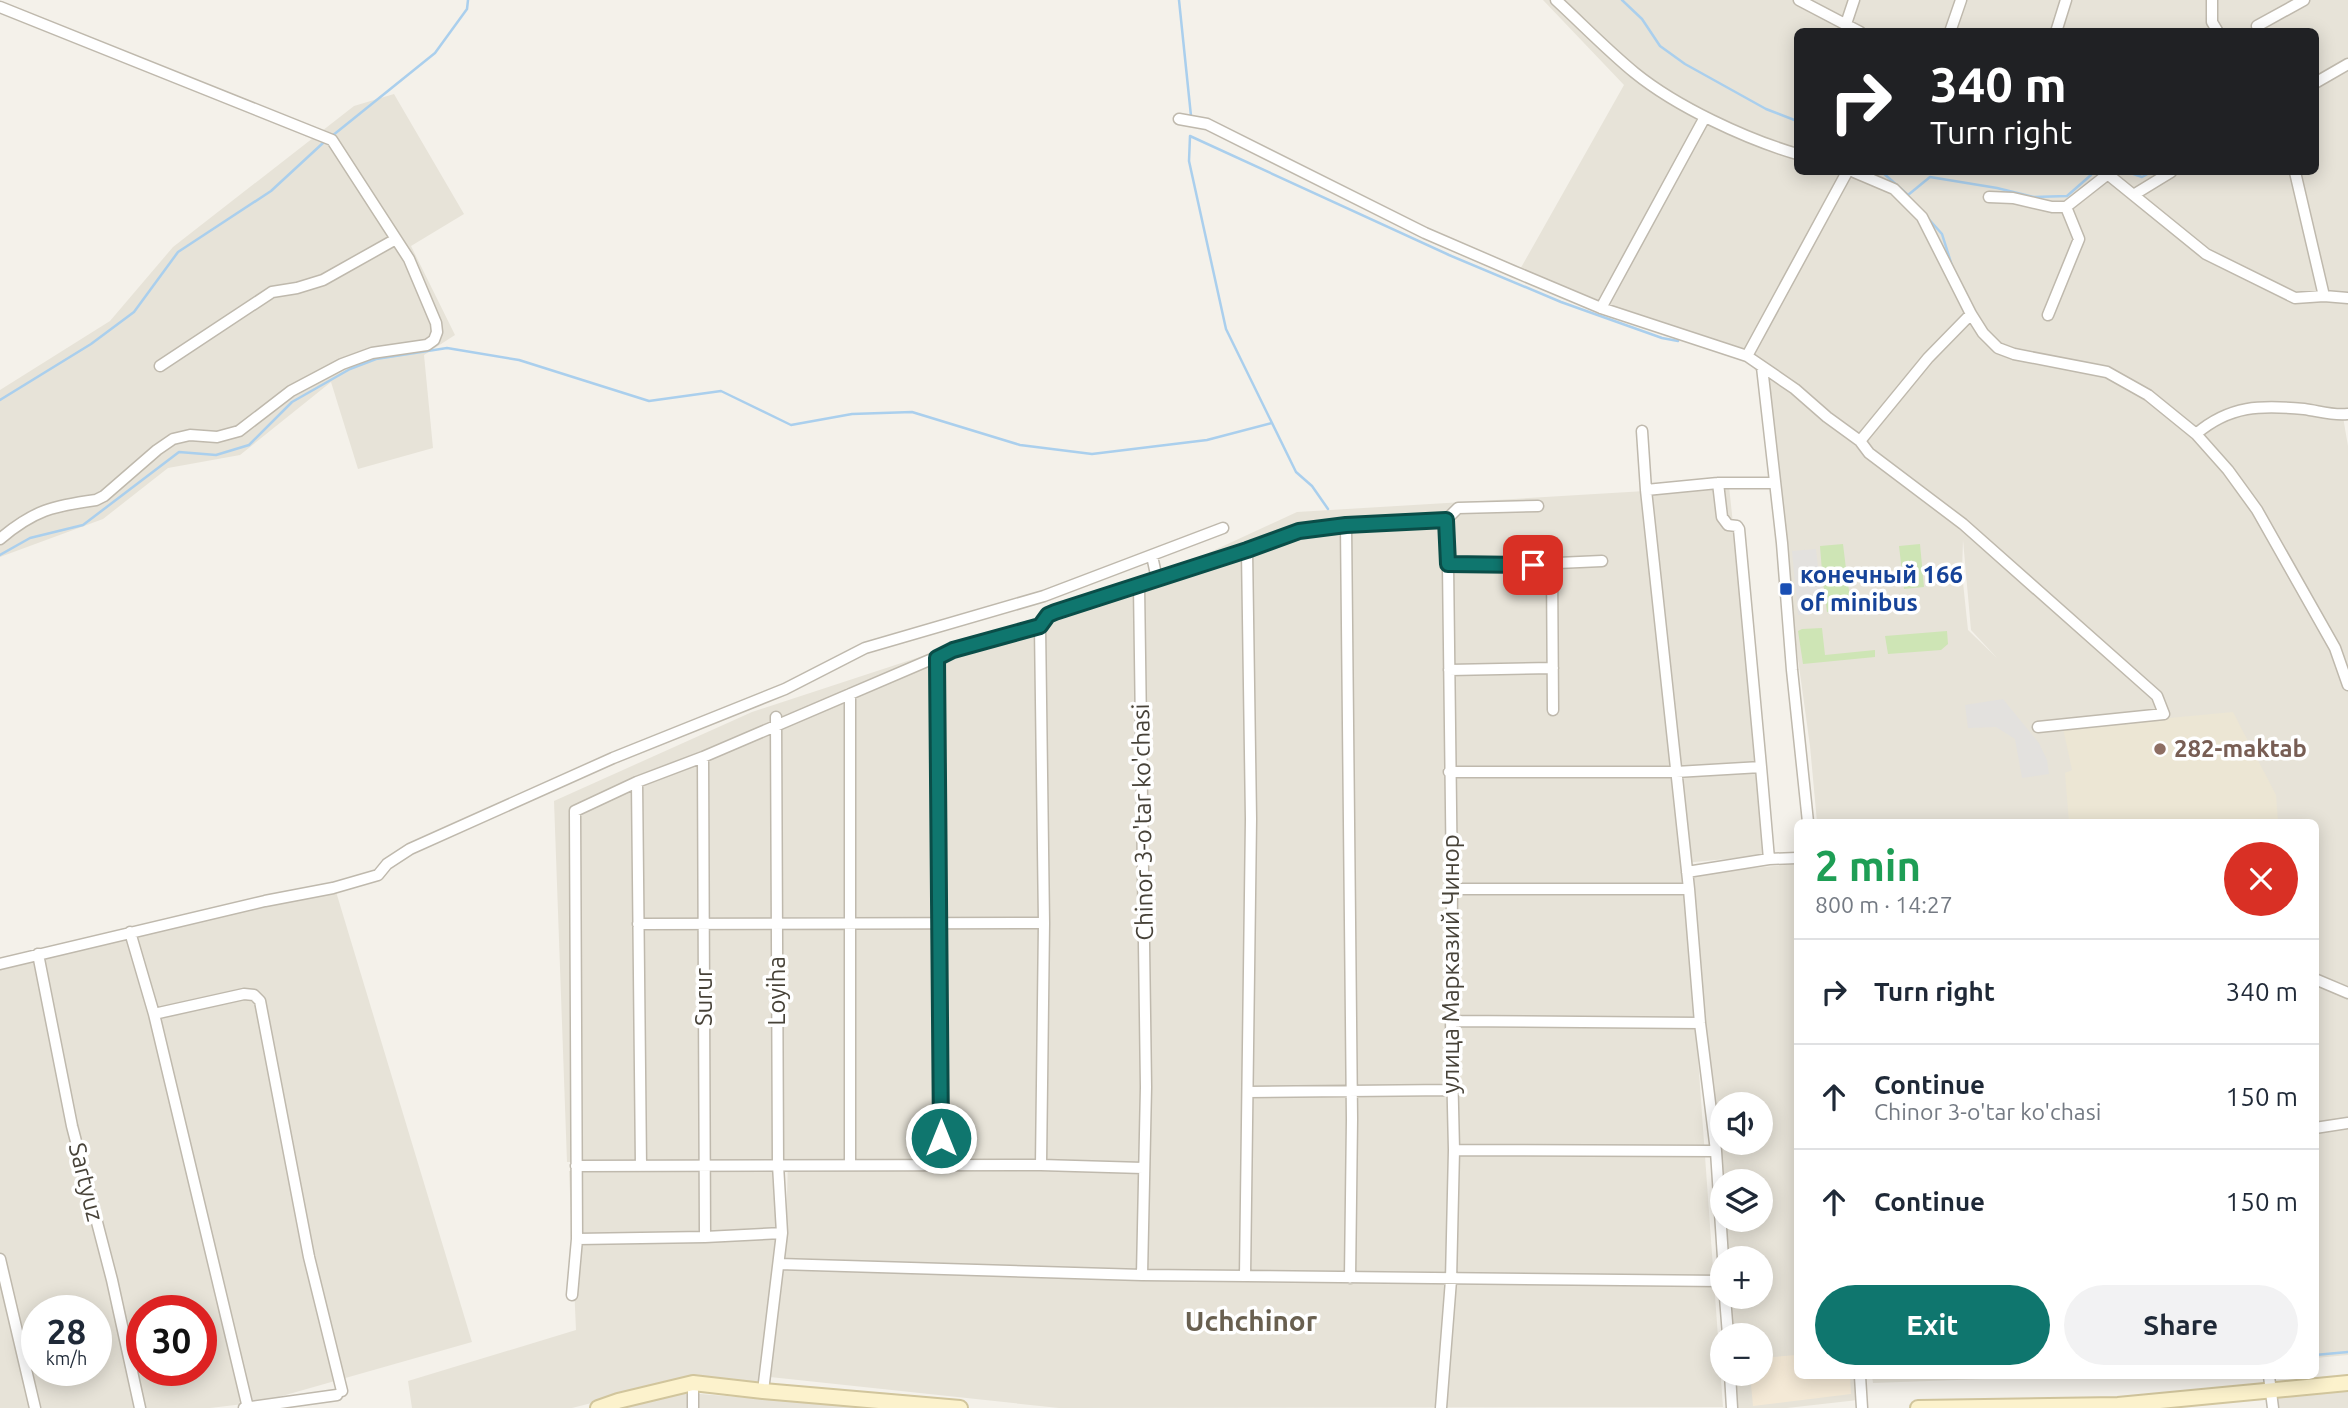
<!DOCTYPE html>
<meta charset="utf-8">
<style>
body{margin:0;font-family:Ubuntu,sans-serif;background:#f2f2f3;color:#1f2937;height:100vh;display:flex;flex-direction:column;font-size:26px;white-space:nowrap}
*{box-sizing:border-box;margin:0}
p{font-size:23px;color:#747a83}
.icon{flex:none;width:38px;height:38px;fill:none;stroke:currentColor;stroke-width:2;stroke-linecap:round;stroke-linejoin:round}
.map{position:relative;flex:1;overflow:hidden}
.sheet{position:absolute;left:1794px;top:819px;width:525px;height:560px;display:flex;flex-direction:column;background:#fff;border-radius:10px;box-shadow:0 4px 18px #0003}
.sheet>*{flex:none}
.guide{position:absolute;left:1794px;top:28px;width:525px;height:147px;border-radius:10px;box-shadow:0 4px 18px #0003;background:#202124;color:#fff;overflow:hidden}
.buttons{position:absolute;left:1710px;top:1092px;display:grid;gap:14px}
.buttons a{display:grid;place-items:center;width:63px;height:63px;border-radius:50%;background:#fff;box-shadow:0 4px 18px #0003;font-size:35px}
.speed{position:absolute;left:21px;top:1295px;display:flex;gap:14px;font-size:35px;font-weight:700;text-align:center}
.speed>*{display:grid;place-content:center;width:91px;height:91px;border-radius:50%;background:#fff;box-shadow:0 4px 18px #0003;line-height:1}
.speed small{font-size:18px;font-weight:400}
.speed .limit{border:10px solid #d22;background:#fff;color:#111}
.pin{position:absolute;display:grid;place-items:center;width:60px;height:60px;color:#fff;margin:-30px;border-radius:14px;box-shadow:0 4px 10px #0006}
.me{position:absolute;width:77px;margin:-38px;rotate:0deg;stroke-linejoin:round;filter:drop-shadow(0 0 5px #0008)}
.turn{display:flex;align-items:center;gap:24px;height:147px;padding:0 21px;font-size:32px}
.turn .icon{width:91px;height:91px;stroke-width:2.5}
.turn b{display:block;font-size:49px;line-height:60px}
.round{display:grid;place-items:center;flex:none;width:74px;height:74px;border-radius:37px;background:#f2f2f3}
.head{display:flex;align-items:center;justify-content:space-between;height:119px;padding:0 21px}
h1{font-size:42px;font-weight:600;line-height:52px;color:#1e9e55}
.action{display:flex;gap:14px;margin-top:auto;padding:14px 21px}
.action a{flex:1;height:80px;border-radius:42px;background:#0f766e;color:#fff;font-size:28px;font-weight:600;line-height:80px;text-align:center}
.action a+a{background:#f2f2f3;color:#1f2937}
ul{padding:0;list-style:none}
li{display:flex;align-items:center;gap:21px;height:105px;padding:0 21px;border-top:2px solid #e0e1e3}
li div{flex:1}
li b{display:block;font-size:26px}
li em{font-style:normal}
.map>svg:first-child{display:block}
</style>
<div class="map">
<svg width="2348" height="1408" viewBox="0 0 2348 1408">
<rect width="100%" height="100%" fill="#f4f1ea"/>
<path fill="#e7e3d8" fill-rule="evenodd" d="M1543,0H2348V409L2342,411L2348,446V1355L2315,1358V822H1817L1810,746L1782,543L1763,382L1746,356L1518,273L1624,85ZM1797,32H2315V172H1797ZM1963,540L1971,630L1997,658L1968,630L1962,573Z
M394,94L464,214L411,246L455,335L424,355L433,448L358,469L331,382L240,455L168,468L103,519L0,557V390L110,321L173,247L354,106Z
M1729,486L1768,855L1684,863L1723,1407L1059,1408L770,1377L786,1231L788,1160L567,1162L554,801L752,712L1139,585L1297,512Z
M1797,864V1376H1856L1858,1400L1787,1408H1737L1734,1374H1760V1335H1731L1728,1297H1760V1258H1724L1691,874ZM1722,1104H1760V1143H1722ZM1722,1181H1760V1220H1722Z
M334,885L472,1342L261,1402L210,1408H0V968ZM37,1311H96V1370H37ZM142,1311H201V1370H142Z
M569,1171L772,1172L777,1239L759,1386L690,1378L572,1408H412L408,1381L576,1330Z
M1872,1376H2068L1873,1383Z
M2348,1390V1408H2277L2275,1398Z
M680,1393L700,1394L883,1408H616Z"/>
<path fill="#f4e9d6" d="M1797,1355V1376H1850L1851,1394L1753,1406L1750,1374H1760L1761,1358Z"/>
<path fill="#ece6d4" d="M2233,712L2276,795L2278,822H2069L2065,773L2072,770L2063,728Z"/>
<path fill="#cee5b5" d="M1843,544L1846,569L1822,571L1820,546Z
M1920,544L1924,587L1904,589L1899,546Z
M1846,571L1852,610L1827,612L1822,574Z
M1822,628L1825,655L1875,650V657L1803,664L1798,631L1802,629Z
M1947,631L1948,644L1941,650L1888,654L1885,636Z"/>
<path fill="#e3e1de" d="M1816,549L1823,611L1798,615L1792,551Z
M2003,699L2039,743L2047,760L2049,774L2022,778L2015,739L1996,727L1968,728L1965,705Z"/>
<g fill="none" stroke-linecap="round" stroke-linejoin="round">
<path stroke="#aacfed" stroke-width="2.5" d="M1179,0L1191,116
M1622,0L1642,19L1660,46L1685,64L1766,109L1797,121
M332,136L435,53L467,9L468,0
M1882,172L1908,195L1930,177L1997,188L2034,197L2067,196L2091,175
M2128,172L2142,177L2151,172
M1926,216L1942,234L1953,269
M0,400L91,344L134,312L178,252L271,191L323,143
M1328,509L1312,486L1296,472L1226,329L1189,161L1190,136L1449,255L1561,302L1662,338L1678,341
M0,555L30,538L83,525L179,452L216,455L249,445L292,402L350,369L376,359L447,348L519,360L649,401L721,391L791,425L852,414L912,412L1020,445L1092,454L1207,440L1272,423
M2315,1355L2348,1352"/>
<g stroke="#bfb9ad" stroke-width="13">
<path id="street" d="M1556,0C1582,24 1607,50 1635,73C1677,107 1746,139 1797,154
M1799,0L1860,32
M2212,0V22L2218,32
M0,7L332,140L409,259L436,323L437,332L434,340L427,345L372,353L342,364L291,391L239,431L217,437L190,435L173,439L157,450L104,496L96,500C53,506 34,510 0,539
M1846,24L1854,0
M2257,26L2304,0
M1950,32L1961,0
M2056,32L2066,0
M2315,83L2348,64
M1179,119L1207,124L1425,233L1513,271L1601,308L1747,356L1795,389L1827,417L1860,441L1869,453L1963,524L2157,696L2164,714L2038,727
M1854,172L1894,189L1922,217L1971,314L1983,333L1998,348L2014,354L2107,372L2148,395L2196,434L2228,470L2257,510L2335,648L2348,685
M2105,172L2206,254L2295,298L2324,296L2348,298
M2295,172L2324,296
M2135,194L2171,172
M1989,197L2013,198L2052,207H2066L2108,174
M1601,308L1705,117
M2048,315L2079,239L2066,207
M1747,356L1847,172
M160,366L272,292L297,288L323,280L396,239
M1762,367L1782,543L1792,670L1808,822
M1642,431L1646,490
M2196,434C2230,405 2261,405 2304,409C2319,411 2333,416 2348,414
M1860,441L1928,358L1971,314
M1718,483L1722,517L1728,525L1737,526L1739,529L1761,767
M1346,525L1352,1119L1350,1278
M1152,556L1157,579
M1448,564L1515,565L1602,561
M1552,564L1553,710
M938,658L941,1165
M1449,670L1553,668
M850,694V1165
M703,757L705,1237
M1449,772H1676L1761,767L1769,859
M637,782L641,1166
M1687,872L1769,859L1797,858
M1452,889H1689
M638,924L1044,923
M130,932L154,1014L248,1408
M38,954L72,1126L112,1280L140,1408
M0,964L265,901L333,888L378,875L387,864L410,849L613,758L785,689L865,648L1044,596L1223,528
M2315,979L2348,993
M154,1014L244,994L254,995L260,1001L309,1257L342,1391
M1451,1021L1700,1023
M1248,1092L1451,1090
M2315,1128L2348,1123
M1454,1150L1716,1151
M1041,1165L1044,923L1040,626L1048,615L1055,612L1139,585
M576,1166L1041,1165L1143,1168
M577,1239L705,1237L782,1233
M1723,1258L1716,1151L1700,1023L1689,889L1646,490L1718,483H1774
M0,1259L35,1408
M779,1264L1142,1275L1722,1281
M1142,1275L1146,1087L1139,585L1299,531L1346,525L1446,520L1458,508L1538,506
M1245,1276L1251,819L1247,550
M572,1295L577,1239L575,811L637,782L703,757L953,650L1040,626
M1725,1297L1728,1335
M1730,1374L1732,1408
M1860,1376L1862,1408
M2269,1376L2273,1408
M763,1391L782,1233L778,1165L776,717
M244,1408L337,1395
M693,1408V1383
M1441,1408L1451,1280L1454,1150L1451,1021L1452,889L1448,564L1446,520"/>
</g>
<g stroke="#d1c59c" stroke-width="18">
<path id="secondary" d="M598,1408L618,1401L693,1383L763,1391L960,1408
M1918,1408L2118,1405L2348,1383"/>
</g>
<use href="#street" stroke="#fff" stroke-width="10"/>
<use href="#secondary" stroke="#fcf2cc" stroke-width="14"/>
</g>
<g fill="none" stroke-linecap="round" stroke-linejoin="round">
<g stroke="#0a4d48" stroke-width="18">
<path id="route" d="M941,1138L937,658L953,650L1040,626L1048,615L1055,612L1247,550L1299,531L1346,525L1446,520L1448,564L1533,565"/>
</g>
<use href="#route" stroke="#0f766e" stroke-width="12"/>
</g>
<rect fill="#1a4fb4" stroke="#fff" stroke-width="2.5" x="1779" y="582" width="14" height="14" rx="3.5"/>
<circle fill="#8d6e63" stroke="#fff" stroke-width="2.5" cx="2160" cy="749" r="7"/>
<g text-anchor="middle" stroke-width="7" stroke-linejoin="round" paint-order="stroke">
<g font-size="24" font-weight="bold" fill="#164399" stroke="#fff" text-anchor="start">
<text x="1800" y="583">конечный 166<tspan x="1800" dy="28">of minibus</tspan></text>
</g>
<g font-size="24" font-weight="bold" fill="#785e54" stroke="#fff" text-anchor="start">
<text x="2174" y="757">282-maktab</text>
</g>
<g font-size="24" fill="#474238" stroke="#fff">
<text transform="translate(1143 822) rotate(-91)" y="8">Chinor 3-o'tar ko'chasi</text>
<text transform="translate(1451 964) rotate(-90)" y="8">улица Марказий Чинор</text>
<text transform="translate(777 991) rotate(-90)" y="8">Loyiha</text>
<text transform="translate(704 997) rotate(-90)" y="8">Surur</text>
<text transform="translate(86 1182) rotate(76)" y="8">Sartyuz</text>
</g>
<g font-size="28" font-weight="bold" fill="#696050" stroke="#fff">
<text x="1251" y="1331">Uchchinor</text>
</g>
</g>
</svg>
<div class="buttons">
<a><svg class="icon" aria-label="sound" viewBox="0 0 24 24"><path d="M4 9h4l5-4v14l-5-4H4zM17 9q2 3 0 6"/></svg></a>
<a><svg class="icon" aria-label="layers" viewBox="0 0 24 24"><path d="M12 4l9 5-9 5-9-5zM3 14l9 5 9-5"/></svg></a>
<a>+</a>
<a>−</a>
</div>
<div class="speed"><div>28<small>km/h</small></div><div class="limit">30</div></div>
<div class="pin" style="left:1533px;top:565px;background:#d93025"><svg class="icon" aria-label="arrive" viewBox="0 0 24 24"><path d="M6 21V4h12l-3 4 3 4H6"/></svg></div>
<svg class="me" style="left:941px;top:1138px" viewBox="-20 -20 40 40"><circle r="17" fill="#0f766e" stroke="#fff" stroke-width="3"/><path d="M0-11L8 9 0 5-8 9z" fill="#fff"/></svg>
<div class="guide">
<div class="turn"><svg class="icon" aria-label="right" viewBox="0 0 24 24"><path d="M7 20v-9h11M14 6l5 5-5 5"/></svg><div><b>340 m</b>Turn right</div></div>
</div>
<section class="sheet">
<div class="head"><div><h1>2 min</h1><p>800 m · 14:27</p></div><a class="round" style="background:#d93025;color:#fff"><svg class="icon" aria-label="close" viewBox="0 0 24 24"><path d="M6 6l12 12M18 6L6 18"/></svg></a></div>
<ul>
<li><svg class="icon" aria-label="right" viewBox="0 0 24 24"><path d="M7 20v-9h11M14 6l5 5-5 5"/></svg><div><b>Turn right</b></div><em>340 m</em></li>
<li><svg class="icon" aria-label="ahead" viewBox="0 0 24 24"><path d="M12 20V5M6 11l6-6 6 6"/></svg><div><b>Continue</b><p>Chinor 3-o'tar ko'chasi</p></div><em>150 m</em></li>
<li><svg class="icon" aria-label="ahead" viewBox="0 0 24 24"><path d="M12 20V5M6 11l6-6 6 6"/></svg><div><b>Continue</b></div><em>150 m</em></li>
</ul>
<div class="action"><a>Exit</a><a>Share</a></div>
</section>
</div>
